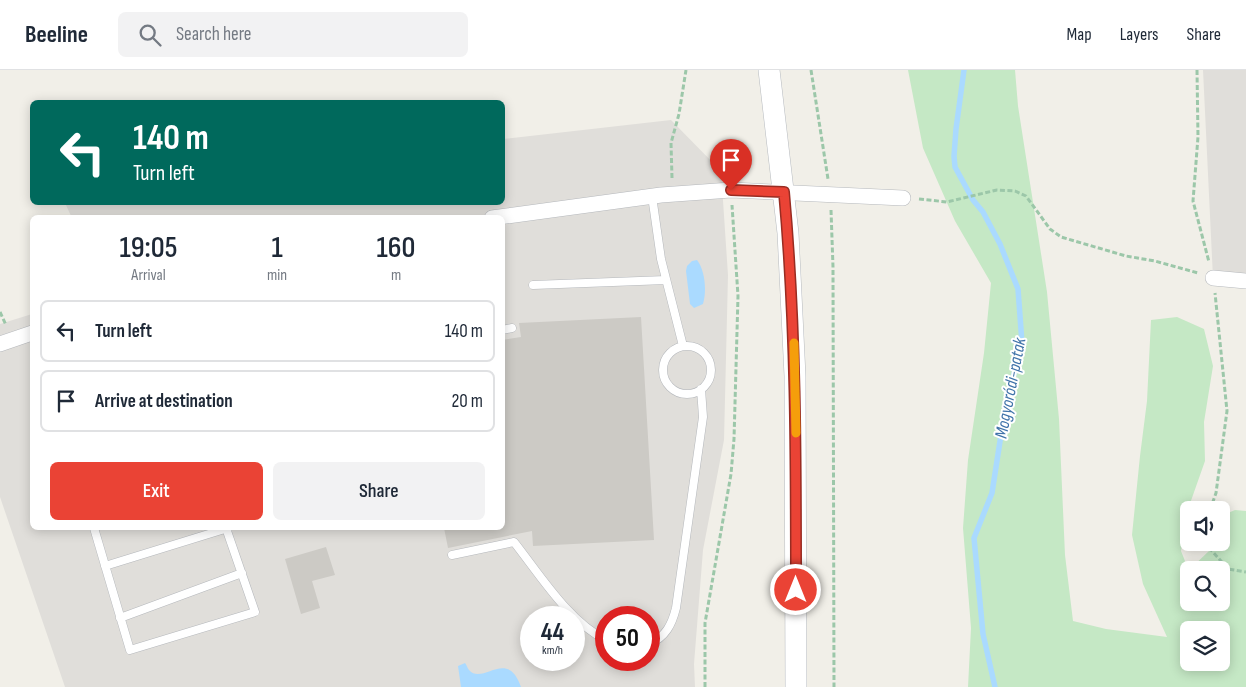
<!DOCTYPE html>
<meta charset="utf-8">
<style>
body{margin:0;font-family:"Sofia Sans Condensed",sans-serif;background:#f2f2f3;color:#1f2937;height:100vh;display:flex;flex-direction:column;font-size:19px;white-space:nowrap}
*{box-sizing:border-box;margin:0}
p{font-size:16px;color:#747a83}
.icon{flex:none;width:28px;height:28px;fill:none;stroke:currentColor;stroke-width:2;stroke-linecap:round;stroke-linejoin:round}
.map{position:relative;flex:1;overflow:hidden}
.sheet{position:absolute;left:30px;top:145px;width:475px;height:315px;display:flex;flex-direction:column;background:#fff;border-radius:8px;box-shadow:0 2px 12px #0003}
.sheet>*{flex:none}
.hud{position:absolute;left:30px;top:30px;width:475px;height:105px;border-radius:8px;box-shadow:0 2px 12px #0003;background:#00695c;color:#fff;overflow:hidden}
.buttons{position:absolute;left:1180px;top:431px;display:grid;gap:10px}
.buttons a{display:grid;place-items:center;width:50px;height:50px;border-radius:8px;background:#fff;box-shadow:0 2px 12px #0003;font-size:25px}
.speed{position:absolute;left:520px;top:536px;display:flex;gap:10px;font-size:25px;font-weight:700;text-align:center}
.speed>*{display:grid;place-content:center;width:65px;height:65px;border-radius:50%;background:#fff;box-shadow:0 2px 12px #0003;line-height:1}
.speed small{font-size:12px;font-weight:400}
.speed .limit{border:8px solid #d22;background:#fff;color:#111}
.pin{position:absolute;display:grid;place-items:center;width:42px;height:42px;color:#fff;margin:-51px -21px;border-radius:50% 50% 50% 0;rotate:-45deg;box-shadow:0 0 5px #0007}
.pin .icon{rotate:45deg}
.me{position:absolute;width:55px;margin:-28px;rotate:0deg;stroke-linejoin:round;filter:drop-shadow(0 0 4px #0008)}
.turn{display:flex;align-items:center;gap:18px;height:105px;padding:0 20px;font-size:22px}
.turn .icon{width:65px;height:65px;stroke-width:2.5}
.turn b{display:block;font-size:35px;line-height:42px}
.eta{display:flex;justify-content:space-evenly;align-items:center;height:85px;text-align:center}
.eta b{font-size:30px;font-weight:600;line-height:35px}
.primary-button{display:flex;gap:10px;margin-top:auto;padding:10px 20px}
.primary-button a{flex:1;height:58px;border-radius:8px;background:#ea4335;color:#fff;font-size:20px;font-weight:600;line-height:58px;text-align:center}
.primary-button a+a{background:#f2f2f3;color:#1f2937}
ul{padding:0;list-style:none}
li{display:flex;align-items:center;gap:15px;height:62px;margin:0 10px 8px;padding:0 10px;border:2px solid #e0e1e3;border-radius:8px}
li div{flex:1}
li b{display:block;font-size:19px}
li em{font-style:normal}
header{display:flex;align-items:center;gap:30px;box-sizing:border-box;height:70px;padding:0 25px;background:#fff;border-bottom:1px solid #e0e1e3}
header strong{font-size:24px}
nav{display:flex;gap:28px;margin-inline-start:auto;font-size:18px}
.search{width:350px;height:45px;background:#f2f2f3;display:flex;align-items:center;gap:12px;box-sizing:border-box;padding:0 18px;border-radius:8px;color:#747a83;font-size:19px}
.map>svg:first-child{display:block}
</style>
<header>
<strong>Beeline</strong>
<div class="search"><svg class="icon" aria-label="search" viewBox="0 0 24 24"><circle cx="10" cy="10" r="6"/><path d="M15 15l6 6"/></svg>Search here</div>
<nav><a>Map</a><a>Layers</a><a>Share</a></nav>
</header>
<div class="map">
<svg width="1246" height="617" viewBox="0 0 1246 617">
<rect width="100%" height="100%" fill="#f1efe8"/>
<path fill="#e0deda" fill-rule="evenodd" d="M1203,0H1246V211L1213,208Z
M671,50L721,101L728,205L724,370L703,480L694,594L695,617H65L0,427V254L32,244V458H502V148H72L65,133L502,132L503,69ZM531,548H574V590H531ZM606,548H649V590H606Z"/>
<path fill="#c5e8c5" fill-rule="evenodd" d="M908,0H1015L1018,36L1047,222L1059,349L1065,485L1073,551L1106,559L1167,567L1143,514L1132,465L1140,386L1147,331L1151,250L1177,247L1204,259L1213,296L1204,352L1205,391L1187,442L1181,481L1189,501V532H1221V500H1189L1209,481L1210,473L1221,472V446L1235,440L1246,441V617H968L971,558L963,458L968,390L984,283L991,213L955,151L923,78ZM1189,560H1221V592H1189Z"/>
<path fill="#aadaff" d="M697,190C705,200 707,221 703,234L694,238L690,234L686,201L687,196L692,191Z
M465,593C467,595 467,598 469,600C483,616 507,577 521,617H461L458,596Z"/>
<g fill="none" stroke-linecap="round" stroke-linejoin="round">
<path stroke="#aadaff" stroke-width="5.5" d="M964,0L956,59L954,86L955,97L973,130L983,142L1000,174L1018,219L1022,273L1005,339L992,423L974,468L983,564L995,617"/>
</g>
<path fill="#cccac5" d="M641,247L654,470L533,476L532,461L448,478L444,458H502V270L521,267L519,253Z
M326,477L335,505L312,511L320,538L301,544L285,489Z"/>
<g fill="none" stroke-linecap="round" stroke-linejoin="round">
<g stroke="#b5b8bc" stroke-width="9">
<path id="service" d="M652,126L661,189L683,276
M533,215L666,210
M502,260L512,258
M663 300a24 24 0 1 1 48 0a24 24 0 1 1-48 0Z
M94,458L130,580L255,542L226,458
M452,485L514,472C540,505 569,552 606,570
M105,496L228,458
M120,548L242,503
M649,574C666,567 672,554 676,538L703,347L701,319"/>
</g>
<g stroke="#b5b8bc" stroke-width="16">
<path id="minor" d="M492,148L661,125L731,120L903,128
M1213,208L1246,211
M0,274L32,263"/>
</g>
<g stroke="#b6babf" stroke-width="22">
<path id="secondary" d="M769,0L788,163L795,306L796,617"/>
</g>
<path stroke="#9cc7a9" stroke-width="3" stroke-dasharray="5 2.5" stroke-linecap="butt" d="M811,0L828,109
M1197,0L1198,67L1193,131L1209,192
M672,108L671,73L679,44L686,0
M919,129L947,132L997,120L1015,121L1026,126L1050,159L1061,167L1126,186L1155,191L1198,203
M831,140L833,197L834,617
M0,242L6,255
M1210,440L1216,423L1227,341L1215,223
M1204,472L1228,499L1246,502
M705,617V553L731,404L734,369L738,226L732,135"/>
<use href="#service" stroke="#fff" stroke-width="8"/>
<use href="#minor" stroke="#fff" stroke-width="15"/>
<use href="#secondary" stroke="#fff" stroke-width="21"/>
</g>
<g fill="none" stroke-linecap="round" stroke-linejoin="round">
<g stroke="#982c22" stroke-width="12">
<path id="route" d="M731,120L784,122C796,254 796,387 796,520"/>
</g>
<use href="#route" stroke="#ea4335" stroke-width="9"/>
<path stroke="#f59e0b" stroke-width="9" d="M794,273L796,363"/>
</g>
<g text-anchor="middle" stroke-width="4" stroke-linejoin="round" paint-order="stroke">
<g font-size="18" font-style="italic" fill="#4174aa" stroke="#fff">
<text transform="translate(1010 318) rotate(-79)" y="6">Mogyoródi-patak</text>
</g>
</g>
</svg>
<div class="buttons">
<a><svg class="icon" aria-label="sound" viewBox="0 0 24 24"><path d="M4 9h4l5-4v14l-5-4H4zM17 9q2 3 0 6"/></svg></a>
<a><svg class="icon" aria-label="search" viewBox="0 0 24 24"><circle cx="10" cy="10" r="6"/><path d="M15 15l6 6"/></svg></a>
<a><svg class="icon" aria-label="layers" viewBox="0 0 24 24"><path d="M12 4l9 5-9 5-9-5zM3 14l9 5 9-5"/></svg></a>
</div>
<div class="speed"><div>44<small>km/h</small></div><div class="limit">50</div></div>
<div class="pin" style="left:731px;top:120px;background:#d93025"><svg class="icon" aria-label="arrive" viewBox="0 0 24 24"><path d="M6 21V4h12l-3 4 3 4H6"/></svg></div>
<svg class="me" style="left:796px;top:520px" viewBox="-20 -20 40 40"><circle r="17" fill="#ea4335" stroke="#fff" stroke-width="3"/><path d="M0-11L8 9 0 5-8 9z" fill="#fff"/></svg>
<div class="hud">
<div class="turn"><svg class="icon" aria-label="left" viewBox="0 0 24 24"><path d="M17 20v-9H6M10 6l-5 5 5 5"/></svg><div><b>140 m</b>Turn left</div></div>
</div>
<section class="sheet">
<div class="eta">
<div><b>19:05</b><p>Arrival</p></div>
<div><b>1</b><p>min</p></div>
<div><b>160</b><p>m</p></div>
</div>
<ul>
<li><svg class="icon" aria-label="left" viewBox="0 0 24 24"><path d="M17 20v-9H6M10 6l-5 5 5 5"/></svg><div><b>Turn left</b></div><em>140 m</em></li>
<li><svg class="icon" aria-label="arrive" viewBox="0 0 24 24"><path d="M6 21V4h12l-3 4 3 4H6"/></svg><div><b>Arrive at destination</b></div><em>20 m</em></li>
</ul>
<div class="primary-button"><a>Exit</a><a>Share</a></div>
</section>
</div>
